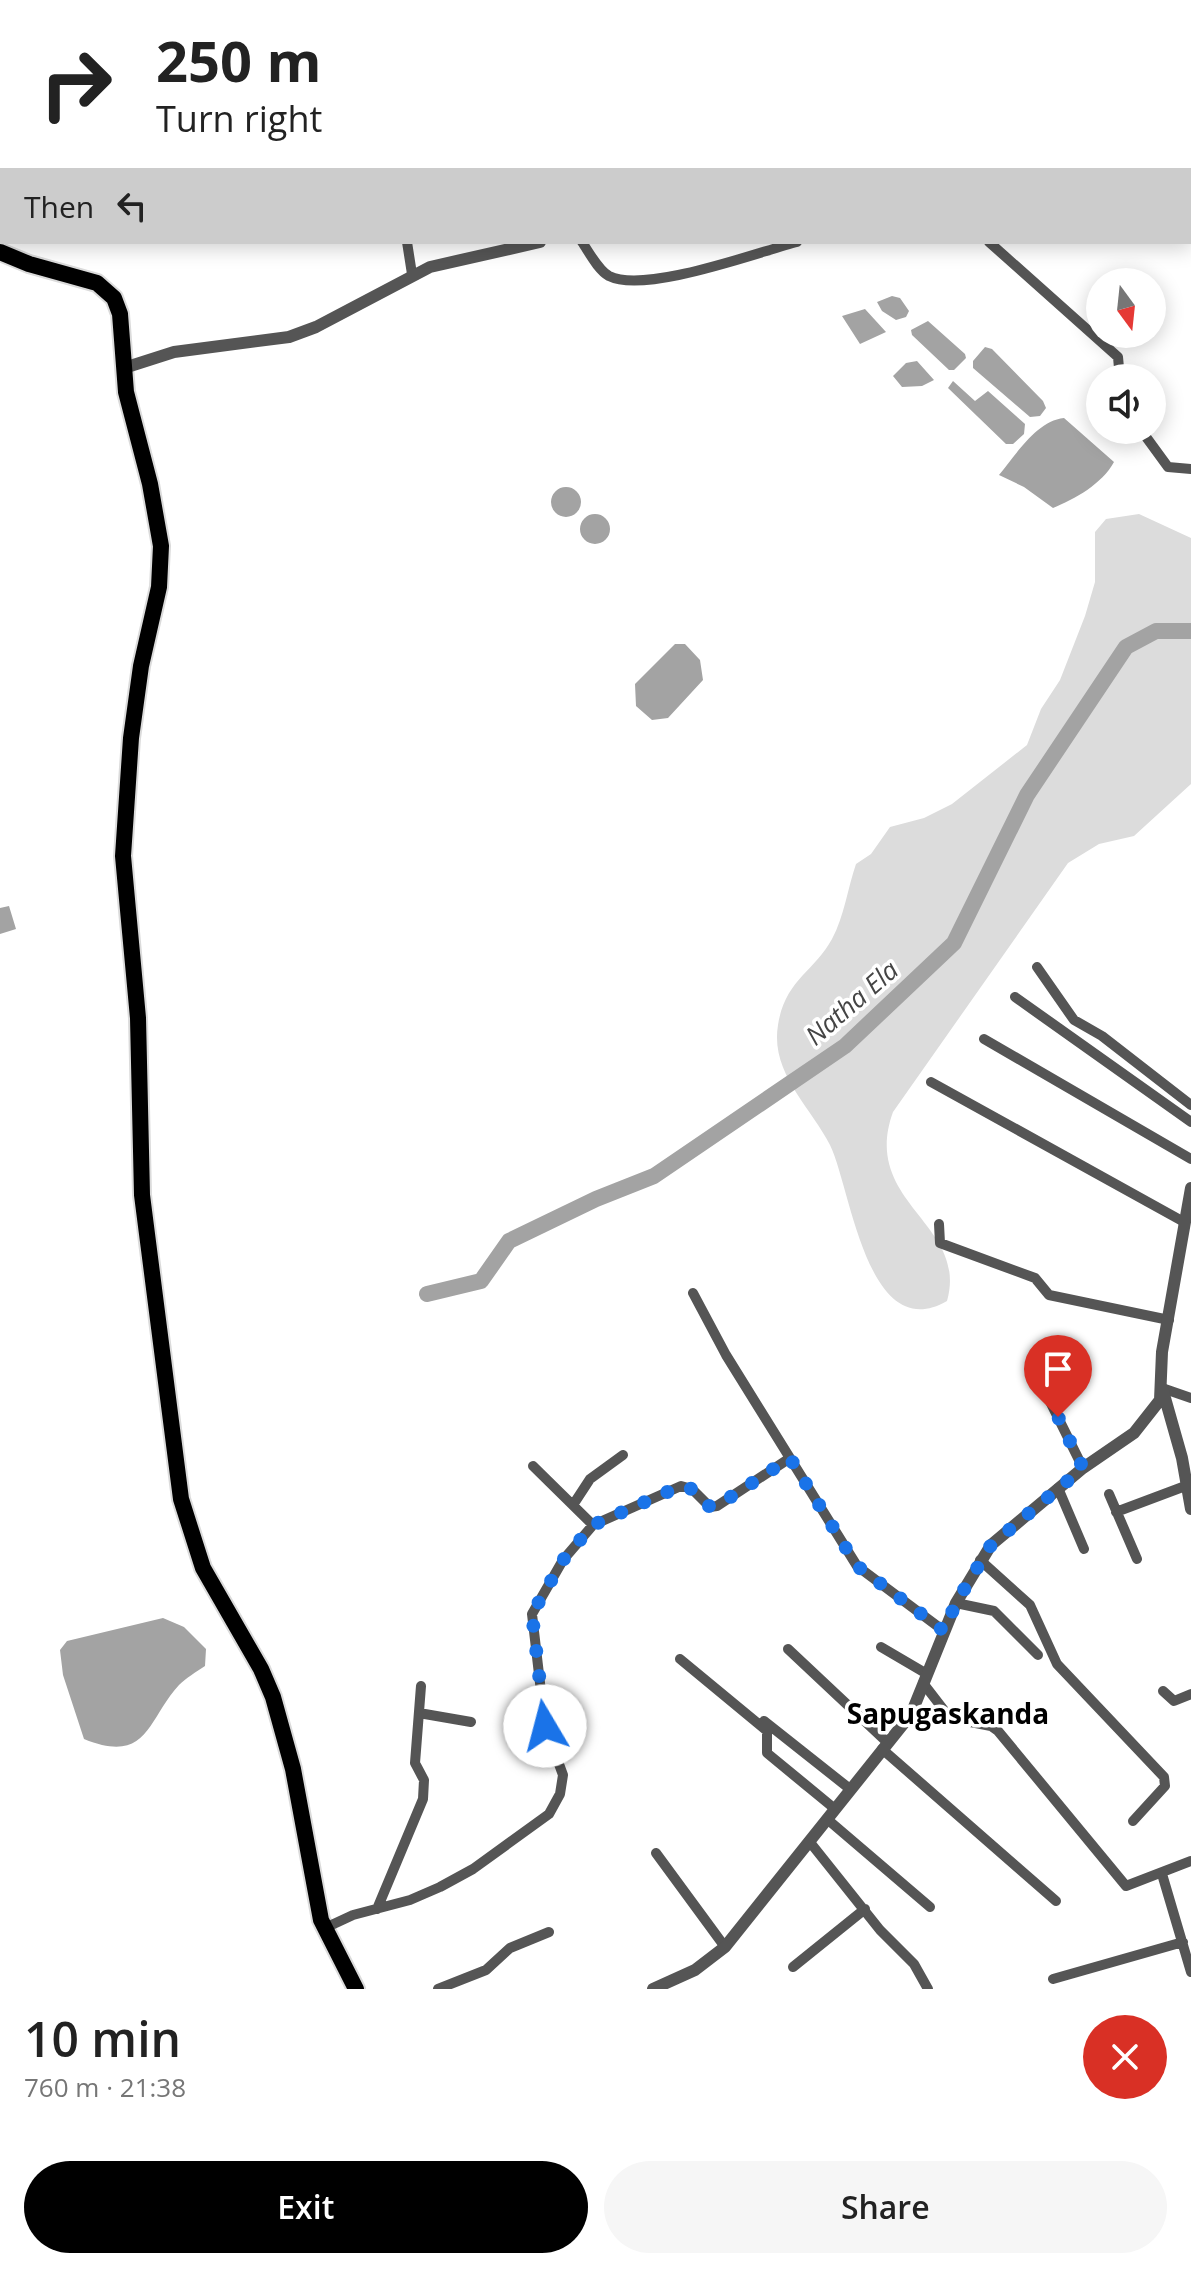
<!DOCTYPE html>
<meta charset="utf-8">
<style>
body{margin:0;font-family:"Open Sans",sans-serif;background:#f6f6f6;color:#222;height:100vh;display:flex;flex-direction:column;font-size:30px;white-space:nowrap}
*{box-sizing:border-box;margin:0}
p{font-size:26px;color:#767676}
.icon{flex:none;width:44px;height:44px;fill:none;stroke:currentColor;stroke-width:2;stroke-linecap:round;stroke-linejoin:round}
.map{position:relative;height:1989px;overflow:hidden}
.panel{display:flex;flex-direction:column;background:#fff;flex:1}
.panel>*{flex:none}
.banner{position:absolute;left:0px;top:0px;width:1192px;height:244px;box-shadow:0 4px 20px #0003;background:#fff;color:#222;overflow:hidden}
.needle{width:52px;rotate:165deg}
.tools{position:absolute;left:1086px;top:268px;display:grid;gap:16px}
.tools a{display:grid;place-items:center;width:80px;height:80px;border-radius:50%;background:#fff;box-shadow:0 4px 20px #0003;font-size:40px}
.pin{position:absolute;display:grid;place-items:center;width:68px;height:68px;color:#fff;margin:-82px -34px;border-radius:50% 50% 50% 0;rotate:-45deg;box-shadow:0 0 8px #0007}
.pin .icon{rotate:45deg}
.me{position:absolute;width:88px;margin:-44px;rotate:352deg;stroke-linejoin:round;filter:drop-shadow(0 0 6px #0008)}
.turn{display:flex;align-items:center;gap:28px;height:168px;padding:0 24px;font-size:36px}
.turn .icon{width:104px;height:104px;stroke-width:2.5}
.turn b{display:block;font-size:56px;line-height:68px}
.then{display:flex;align-items:center;height:76px;padding:0 24px;background:#0003;gap:16px;font-size:30px}
.round{display:grid;place-items:center;flex:none;width:84px;height:84px;border-radius:42px;background:#f6f6f6}
.head{display:flex;align-items:center;justify-content:space-between;height:136px;padding:0 24px}
h1{font-size:48px;font-weight:600;line-height:60px}
.action{display:flex;gap:16px;margin-top:auto;padding:16px 24px}
.action a{flex:1;height:92px;border-radius:48px;background:#000;color:#fff;font-size:32px;font-weight:600;line-height:92px;text-align:center}
.action a+a{background:#f6f6f6;color:#222}
.map>svg:first-child{display:block}
</style>
<div class="map">
<svg width="1191" height="1989" viewBox="0 0 1191 1989">
<rect width="100%" height="100%" fill="#fff"/>
<path fill="#dcdcdc" d="M1139,514L1191,538V784L1134,836L1099,844L1068,863L893,1112C860,1203 969,1223 947,1301C867,1347 851,1188 830,1145C811,1107 770,1073 778,1025C785,980 814,972 832,939C844,917 848,887 856,864L871,854L890,827L924,818L952,804L1027,745L1041,709L1060,680L1085,616L1095,582V532L1106,519Z"/>
<path fill="#a3a3a3" d="M892,296L900,298L909,311L906,317L896,320L882,311L877,302Z
M865,309L886,332L860,344L842,316Z
M928,321L965,354L966,358L954,370H949L912,335L911,330Z
M985,347L992,349L1043,401L1046,408L1040,416L1030,417L973,368V361Z
M917,361L934,380L922,386L902,387L893,376L906,363Z
M953,381L975,401L988,391L1025,424L1024,434L1013,444H1006L948,388Z
M1064,418L1114,462C1102,484 1075,499 1053,508L1024,487L999,475C1016,455 1036,421 1064,418Z
M551 502a15 15 0 1 1 30 0a15 15 0 1 1-30 0Z
M580 529a15 15 0 1 1 30 0a15 15 0 1 1-30 0Z
M675,644H685L700,660L703,680L668,718L652,720L636,706L635,684Z
M9,906L16,929L0,934V908Z
M163,1618L184,1627L206,1649L205,1666C196,1672 186,1678 179,1685C147,1720 148,1765 84,1739L63,1675L60,1650L67,1641Z"/>
<g fill="none" stroke-linecap="round" stroke-linejoin="round">
<path stroke="#a3a3a3" stroke-width="16" d="M427,1294L481,1281L509,1241L596,1199L654,1176L845,1046L954,943L1027,795L1126,647L1156,631H1191"/>
<g stroke="#dbdbdb" stroke-width="20">
<path id="primary" d="M0,252L29,264L97,283L114,298L120,314L126,392L150,484L161,546L159,587L141,666L131,738L123,856L138,1018L142,1195L181,1499L203,1568L261,1669L273,1697L293,1769L321,1920L356,1989"/>
</g>
<path stroke="#555" stroke-width="10" d="M420,0L425,2
M935,0L936,2
M997,0V2
M1025,0V2
M1073,0V2
M1097,2L1099,0
M1190,82H1191
M407,242L412,274
M582,242C589,252 598,270 609,276C645,294 755,253 797,242
M989,242L1118,357L1119,368L1111,378
M1141,430L1168,467L1191,469
M1037,967L1074,1020L1102,1036L1191,1105
M1015,997L1191,1122
M984,1039L1191,1159
M931,1082L1184,1222
M939,1224L940,1243L1035,1278L1049,1295L1169,1320
M693,1293L726,1355L857,1566L944,1631
M1032,1365L1083,1468
M1162,1388L1191,1398
M533,1466L593,1525
M1058,1488L1084,1549
M1109,1494L1137,1559
M573,1505L590,1479L623,1455
M1116,1512L1188,1485
M980,1560L1030,1605L1057,1664L1164,1777L1165,1786L1133,1821
M956,1603L994,1611L1038,1655
M881,1647L927,1674
M788,1649L887,1742
M680,1659L767,1731V1753L835,1809
M923,1683L950,1718L991,1726L998,1731L1126,1886L1191,1861
M1163,1691L1174,1701L1191,1694
M419,1713L471,1722
M764,1721L850,1789
M882,1749L1056,1901
M827,1819L930,1907
M809,1841L880,1930L914,1964L928,1989
M656,1853L725,1947
M1162,1874L1191,1972
M377,1909L423,1799L424,1780L415,1763L421,1686
M325,1928L353,1915L410,1900L440,1887L473,1869L549,1814L560,1794L563,1775L545,1726L532,1614L563,1560L593,1525L681,1486L692,1489L710,1507L717,1506L790,1458
M793,1967L865,1909
M1053,1979L1183,1942
M438,1989L486,1970L510,1948L549,1932"/>
<path stroke="#555" stroke-width="12" d="M700,0L701,2
M124,368L174,352L289,337L316,327L430,267L540,242
M1163,1391L1182,1458L1191,1509
M653,1989L695,1970L725,1947L904,1723L914,1707L956,1603L991,1545L1083,1468L1134,1433L1160,1400L1162,1352L1191,1188"/>
<use href="#primary" stroke="#000" stroke-width="16"/>
</g>
<g fill="none" stroke-linecap="round" stroke-linejoin="round">
<path stroke="#1a73e8" stroke-width="14" stroke-dasharray="0 25.2" d="M545,1726L532,1614L563,1560L593,1525L681,1486L692,1489L710,1507L717,1506L790,1458L857,1566L944,1631L956,1603L991,1545L1083,1468L1058,1417"/>
</g>
<g text-anchor="middle" stroke-width="7" stroke-linejoin="round" paint-order="stroke">
<g font-size="26" font-style="italic" fill="#444" stroke="#fff">
<text transform="translate(852 1003) rotate(-41)" y="9">Natha Ela</text>
</g>
<g font-size="28" font-weight="bold" fill="#000" stroke="#fff">
<text x="948" y="1724">Sapugaskanda</text>
</g>
</g>
</svg>
<div class="tools">
<a><svg class="needle" viewBox="-14 -14 28 28"><path d="M0-13l5 13h-10z" fill="#e53935"/><path d="M0 13l5-13h-10z" fill="#767676"/></svg></a>
<a><svg class="icon" aria-label="sound" viewBox="0 0 24 24"><path d="M4 9h4l5-4v14l-5-4H4zM17 9q2 3 0 6"/></svg></a>
</div>
<div class="pin" style="left:1058px;top:1417px;background:#d93025"><svg class="icon" aria-label="arrive" viewBox="0 0 24 24"><path d="M6 21V4h12l-3 4 3 4H6"/></svg></div>
<svg class="me" style="left:545px;top:1726px" viewBox="-20 -20 40 40"><circle r="19" fill="#fff"/><path d="M0-13L10 11 0 6-10 11z" fill="#1a73e8"/></svg>
<div class="banner">
<div class="turn"><svg class="icon" aria-label="right" viewBox="0 0 24 24"><path d="M7 20v-9h11M14 6l5 5-5 5"/></svg><div><b>250 m</b>Turn right</div></div>
<div class="then">Then<svg class="icon" aria-label="left" viewBox="0 0 24 24"><path d="M17 20v-9H6M10 6l-5 5 5 5"/></svg></div>
</div>
</div>
<section class="panel">
<div class="head"><div><h1>10 min</h1><p>760 m · 21:38</p></div><a class="round" style="background:#d93025;color:#fff"><svg class="icon" aria-label="close" viewBox="0 0 24 24"><path d="M6 6l12 12M18 6L6 18"/></svg></a></div>
<div class="action"><a>Exit</a><a>Share</a></div>
</section>
